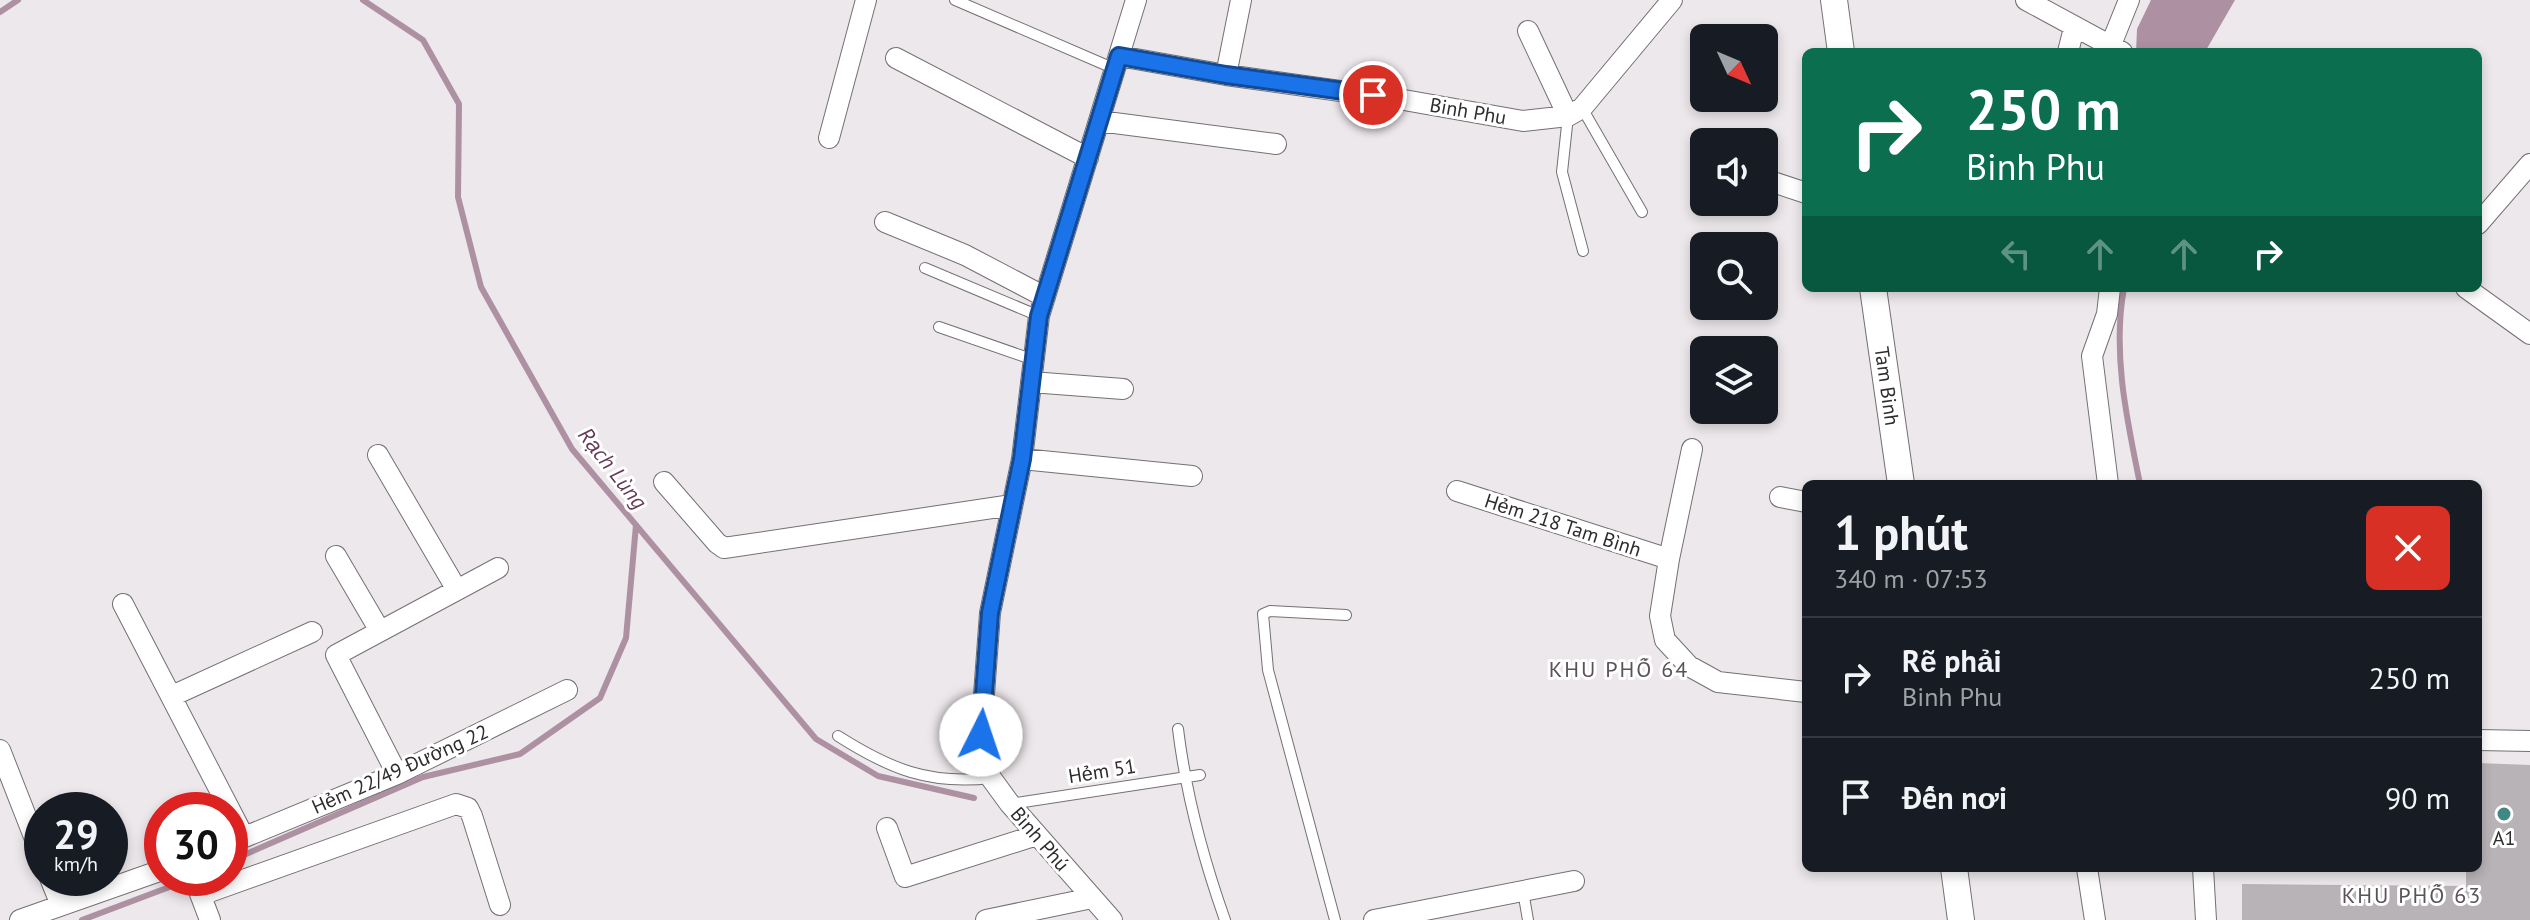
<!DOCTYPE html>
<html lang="vi">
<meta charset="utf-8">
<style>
body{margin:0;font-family:"PT Sans",sans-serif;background:#20242c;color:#f1f3f6;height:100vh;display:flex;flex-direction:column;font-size:30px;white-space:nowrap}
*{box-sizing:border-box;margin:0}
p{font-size:26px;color:#9ea1a6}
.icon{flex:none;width:44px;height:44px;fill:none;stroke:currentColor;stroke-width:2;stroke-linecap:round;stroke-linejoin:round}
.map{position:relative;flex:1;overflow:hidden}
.side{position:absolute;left:1802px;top:480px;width:680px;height:392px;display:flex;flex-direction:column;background:#171b24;border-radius:12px;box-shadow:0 4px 12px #0003}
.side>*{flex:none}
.top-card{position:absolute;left:1802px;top:48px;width:680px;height:244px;border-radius:12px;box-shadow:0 4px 12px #0003;background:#0b6e4f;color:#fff;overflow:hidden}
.needle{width:52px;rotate:134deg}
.controls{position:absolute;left:1690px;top:24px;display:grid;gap:16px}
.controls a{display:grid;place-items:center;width:88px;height:88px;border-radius:12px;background:#171b24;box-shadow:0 4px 12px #0003;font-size:40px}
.speed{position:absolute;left:24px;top:792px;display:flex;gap:16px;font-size:40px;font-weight:700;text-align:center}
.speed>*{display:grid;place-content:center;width:104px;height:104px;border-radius:50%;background:#171b24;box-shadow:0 4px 12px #0003;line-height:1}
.speed small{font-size:20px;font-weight:400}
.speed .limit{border:12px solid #d22;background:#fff;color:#111}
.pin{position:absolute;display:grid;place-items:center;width:68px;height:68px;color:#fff;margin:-34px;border:4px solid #fff;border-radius:50%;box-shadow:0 2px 8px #0007}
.me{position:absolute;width:88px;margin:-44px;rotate:4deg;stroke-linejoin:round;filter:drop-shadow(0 0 6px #0008)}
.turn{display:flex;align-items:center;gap:28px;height:168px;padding:0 32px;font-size:36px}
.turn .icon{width:104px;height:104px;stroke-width:2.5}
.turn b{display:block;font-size:56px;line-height:68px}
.lanes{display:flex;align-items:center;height:76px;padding:0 32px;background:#0003;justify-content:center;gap:40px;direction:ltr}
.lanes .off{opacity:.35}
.round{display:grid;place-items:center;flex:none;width:84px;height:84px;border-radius:12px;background:#20242c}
.head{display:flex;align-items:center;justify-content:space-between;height:136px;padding:0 32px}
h1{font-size:48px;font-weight:700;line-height:60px}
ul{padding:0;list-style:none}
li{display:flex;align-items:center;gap:24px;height:120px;padding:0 32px;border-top:2px solid #363941}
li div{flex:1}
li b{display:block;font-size:30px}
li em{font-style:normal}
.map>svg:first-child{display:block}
</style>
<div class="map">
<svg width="2530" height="920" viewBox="0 0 2530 920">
<rect width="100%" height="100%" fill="#ede8eb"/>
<path fill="#ad91a3" d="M2151,0H2235L2205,52H2136L2137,29Z"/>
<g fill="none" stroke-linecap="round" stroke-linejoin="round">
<path stroke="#ad91a3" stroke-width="6" d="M363,0L423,40L459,104L458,197L481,287L572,449L816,739L878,776L974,798
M0,12L18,0
M2124,288C2112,353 2127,420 2140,484
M230,861L423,777L520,754L600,698L626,638L636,525
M82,920L180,883"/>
</g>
<path fill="#b8b3b6" d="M2478,763L2530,765V920H2242V884L2466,886V868H2478Z"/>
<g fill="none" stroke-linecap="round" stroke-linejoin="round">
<g stroke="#747073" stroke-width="12">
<path id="lane" d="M955,0L1115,69
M1582,108L1642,212
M1568,116L1562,172L1583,251
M925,268L1039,316
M939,327L1034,360
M1178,729C1186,794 1203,858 1225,920
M838,736C890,769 929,785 991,778
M1010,804L1200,775
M1523,891L1528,920
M1335,920L1268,670L1263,614L1270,611L1346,615"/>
</g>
<g stroke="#747073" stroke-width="22">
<path id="street" d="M2026,0L2122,52
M1528,31L1568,116
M2068,52L2074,28
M2108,52L2129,0
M1119,56L1226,75L1404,100L1523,121L1568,116L1582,108L1672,0
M896,58L1088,158
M1226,75L1241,0
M1099,121L1276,144
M829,138L866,0
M1764,179L1806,193
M885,222L965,255L1045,297
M2478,224L2530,164
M2466,288L2530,334
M1031,382L1123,389
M378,455L457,590
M1022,459L1192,476
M664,482L717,543L724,548L1012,505
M2108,484L2092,356L2107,314L2110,288
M1457,491L1669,559L1660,616L1665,640L1689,666L1718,682L1806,692
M1780,497L1806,502
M336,556L380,631
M1669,559L1692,449
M123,604L244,837
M172,696L312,632
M2478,740L2530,741
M0,750L42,857
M397,774L336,655L498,568
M887,828L905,877L1037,835
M230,843L397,774L567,690
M2087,868L2095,920
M2203,868L2206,920
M50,878L61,905
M194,878L210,920
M201,895L456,804L468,808L472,816L500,905
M20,920L162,870
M986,920L1092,898
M1112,920L1010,804L991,778L986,764L981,735L990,613L1022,459L1039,316L1136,0
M1374,920L1574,881"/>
</g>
<g stroke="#747073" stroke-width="28">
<path id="secondary" d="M1834,0L1841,52
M1873,288L1901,484
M1954,868L1961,920"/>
</g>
<use href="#lane" stroke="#fff" stroke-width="10"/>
<use href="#street" stroke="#fff" stroke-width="20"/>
<use href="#secondary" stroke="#fff" stroke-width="26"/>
</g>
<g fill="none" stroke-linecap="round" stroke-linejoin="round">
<g stroke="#114b97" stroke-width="20">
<path id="route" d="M981,735L990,613L1022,459L1039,316L1119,56L1226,75L1373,95"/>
</g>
<use href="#route" stroke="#1a73e8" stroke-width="14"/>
</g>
<circle fill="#418883" stroke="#fff" stroke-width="3" cx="2504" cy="814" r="8"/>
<g text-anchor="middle" stroke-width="6" stroke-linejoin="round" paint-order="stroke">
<g font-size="20" fill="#2e2c2d" stroke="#fff">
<text transform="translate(1468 111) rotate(10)" y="7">Binh Phu</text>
<text transform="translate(1887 386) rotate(82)" y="7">Tam Binh</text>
<text transform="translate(1563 525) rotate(18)" y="7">Hẻm 218 Tam Bình</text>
<text transform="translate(400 769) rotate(-24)" y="7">Hẻm 22/49 Đường 22</text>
<text transform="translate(1102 771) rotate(-9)" y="7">Hẻm 51</text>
<text transform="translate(1040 839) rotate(49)" y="7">Bình Phú</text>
</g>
<g font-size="20" fill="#2e2c2d" stroke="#fff">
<text x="2504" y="845">A1</text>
</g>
<g font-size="22" font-style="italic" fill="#653b58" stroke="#fff">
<text transform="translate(613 468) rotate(52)" y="8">Rạch Lùng</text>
</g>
<g font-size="22" letter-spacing="2" fill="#585457" stroke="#fff">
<text x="1619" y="677">KHU PHỐ 64</text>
<text x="2412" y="903">KHU PHỐ 63</text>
</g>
</g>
</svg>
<div class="controls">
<a><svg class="needle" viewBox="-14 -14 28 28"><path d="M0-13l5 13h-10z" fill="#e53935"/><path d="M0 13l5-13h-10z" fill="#9ea1a6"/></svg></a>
<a><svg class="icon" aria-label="sound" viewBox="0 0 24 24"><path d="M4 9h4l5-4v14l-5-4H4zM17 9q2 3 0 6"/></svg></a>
<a><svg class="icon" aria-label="search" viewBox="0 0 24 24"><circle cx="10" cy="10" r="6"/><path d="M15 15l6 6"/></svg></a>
<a><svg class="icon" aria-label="layers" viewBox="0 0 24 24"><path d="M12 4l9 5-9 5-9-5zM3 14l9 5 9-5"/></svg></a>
</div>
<div class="speed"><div>29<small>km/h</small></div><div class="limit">30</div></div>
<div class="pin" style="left:1373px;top:95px;background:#d93025"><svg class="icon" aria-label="arrive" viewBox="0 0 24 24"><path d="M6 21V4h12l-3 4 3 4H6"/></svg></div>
<svg class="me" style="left:981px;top:735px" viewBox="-20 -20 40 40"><circle r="19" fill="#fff"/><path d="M0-13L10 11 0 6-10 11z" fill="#1a73e8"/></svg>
<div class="top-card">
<div class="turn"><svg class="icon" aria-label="right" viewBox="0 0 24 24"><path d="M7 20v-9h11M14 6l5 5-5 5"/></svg><div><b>250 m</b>Binh Phu</div></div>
<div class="lanes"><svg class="icon off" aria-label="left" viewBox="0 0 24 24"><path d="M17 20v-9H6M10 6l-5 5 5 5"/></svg><svg class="icon off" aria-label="ahead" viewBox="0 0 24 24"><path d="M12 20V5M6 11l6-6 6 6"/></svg><svg class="icon off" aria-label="ahead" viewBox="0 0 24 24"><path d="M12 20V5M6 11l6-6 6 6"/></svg><svg class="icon" aria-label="right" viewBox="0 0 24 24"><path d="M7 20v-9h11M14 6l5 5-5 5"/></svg></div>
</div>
<section class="side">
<div class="head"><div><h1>1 phút</h1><p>340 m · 07:53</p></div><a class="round" style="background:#d93025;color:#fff"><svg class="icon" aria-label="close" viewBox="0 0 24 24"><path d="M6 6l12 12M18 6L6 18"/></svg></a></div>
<ul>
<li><svg class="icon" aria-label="right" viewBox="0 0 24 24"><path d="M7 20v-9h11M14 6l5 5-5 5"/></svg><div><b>Rẽ phải</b><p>Binh Phu</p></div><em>250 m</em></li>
<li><svg class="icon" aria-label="arrive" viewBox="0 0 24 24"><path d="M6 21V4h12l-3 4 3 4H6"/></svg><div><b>Đến nơi</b></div><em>90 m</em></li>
</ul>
</section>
</div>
